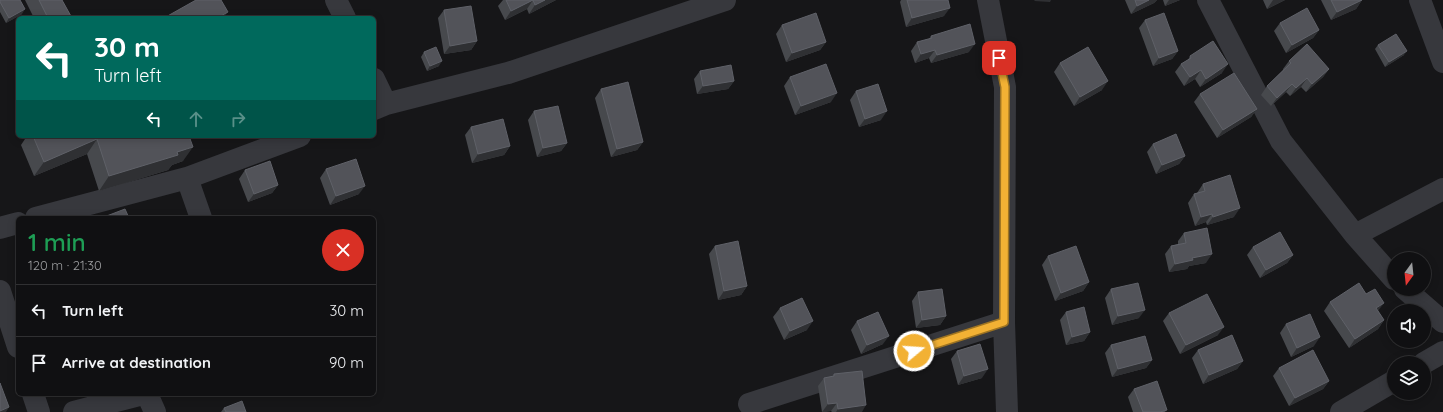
<!DOCTYPE html>
<meta charset="utf-8">
<style>
body{margin:0;font-family:Quicksand,sans-serif;background:#19191b;color:#f1f3f6;height:100vh;display:flex;flex-direction:column;font-size:15px;white-space:nowrap}
*{box-sizing:border-box;margin:0}
p{font-size:13px;color:#9c9d9f}
.icon{flex:none;width:22px;height:22px;fill:none;stroke:currentColor;stroke-width:2;stroke-linecap:round;stroke-linejoin:round}
.map{position:relative;flex:1;overflow:hidden}
.sheet{position:absolute;left:16px;top:216px;width:360px;height:180px;display:flex;flex-direction:column;background:#101012;border-radius:6px;box-shadow:0 2px 10px #0003,0 0 0 1px #303032}
.sheet>*{flex:none}
.guide{position:absolute;left:16px;top:16px;width:360px;height:122px;border-radius:6px;box-shadow:0 2px 10px #0003,0 0 0 1px #303032;background:#00695c;color:#fff;overflow:hidden}
.needle{width:26px;rotate:195deg}
.controls{position:absolute;left:1387px;top:252px;display:grid;gap:8px}
.controls a{display:grid;place-items:center;width:44px;height:44px;border-radius:50%;background:#101012;box-shadow:0 2px 10px #0003,0 0 0 1px #303032;font-size:20px}
.pin{position:absolute;display:grid;place-items:center;width:34px;height:34px;color:#fff;margin:-17px;border-radius:8px;box-shadow:0 2px 6px #0006}
.me{position:absolute;width:44px;margin:-22px;rotate:72deg;stroke-linejoin:round;filter:drop-shadow(0 0 3px #0008)}
.turn{display:flex;align-items:center;gap:14px;height:84px;padding:0 12px;font-size:18px}
.turn .icon{width:52px;height:52px;stroke-width:2.5}
.turn b{display:block;font-size:28px;line-height:34px}
.lanes{display:flex;align-items:center;height:38px;padding:0 12px;background:#0003;justify-content:center;gap:20px;direction:ltr}
.lanes .off{opacity:.35}
.round{display:grid;place-items:center;flex:none;width:42px;height:42px;border-radius:21px;background:#19191b}
.overview{display:flex;align-items:center;justify-content:space-between;height:68px;padding:0 12px}
h1{font-size:24px;font-weight:600;line-height:30px;color:#1e9e55}
ul{padding:0;list-style:none}
li{display:flex;align-items:center;gap:12px;height:52px;padding:0 12px;border-top:1px solid #303032}
li div{flex:1}
li b{display:block;font-size:15px}
li em{font-style:normal}
.map>svg:first-child{display:block}
</style>
<div class="map">
<svg width="1443" height="412" viewBox="0 0 1443 412">
<rect width="100%" height="100%" fill="#161618"/>
<g fill="none" stroke-linecap="round" stroke-linejoin="round">
<path stroke="#37383d" stroke-width="22" d="M336,0L345,18
M988,0L1005,87L1004,322L1007,412
M1208,0L1281,141L1355,235L1394,279
M1420,0L1443,62
M374,79L386,104
M374,109L386,104L508,73L725,0
M187,178L201,218
M36,218L187,178L300,136
M0,228L18,223
M1355,235L1443,189
M1405,289L1443,322
M0,291L18,347
M1424,363L1443,352
M33,394L39,412
M147,394L155,412
M749,404L1004,322
M74,412L143,394
M1341,412L1394,381"/>
</g>
<path fill="#47494d" d="M0,0L22,14L6,23L0,12Z
M25,0H62L72,18H34Z
M503,0H556L529,14L527,9L505,20L498,6Z
M901,0H948L944,16L906,27L900,2Z
M1125,0H1157L1154,3L1131,14Z
M1163,0H1180L1165,6Z
M1263,0H1285L1267,9Z
M1321,0H1362L1356,9L1331,20Z
M444,10L477,41L471,50L444,54L438,18Z
M1145,20L1178,51L1172,59L1153,66L1139,28Z
M1280,23L1319,30L1313,38L1286,53L1274,31Z
M782,25L826,42L820,50L786,62L776,34Z
M931,36L969,52L931,63L929,58L915,63L911,51L917,42L929,39Z
M1378,45L1404,55L1385,67L1375,49Z
M424,52L439,66L427,71L421,57Z
M1190,56L1222,73L1200,87L1195,79L1184,86L1175,72L1181,64L1188,60Z
M1289,61L1329,69L1323,77L1306,92L1301,87L1290,96L1286,92L1271,106L1261,95L1267,86L1283,70V69Z
M1060,63L1102,90L1074,106L1054,72Z
M700,71L734,81L728,89L697,94L694,79Z
M790,77L831,102L795,115L784,86Z
M601,89L643,142L637,150L611,157L595,98Z
M856,91L881,120L859,127L850,100Z
M1200,94L1257,109L1251,117L1217,138L1194,102Z
M534,111L567,143L561,151L537,157L528,120Z
M471,127L510,146L504,155L472,163L465,135Z
M27,136H189L183,161L172,165L168,170L99,191L87,154L34,176L21,145Z
M1153,144L1185,156L1179,164L1156,174L1147,152Z
M326,169L359,194L330,205L320,178Z
M245,170L278,185L272,193L248,202L239,179Z
M1203,184L1234,217L1207,225L1206,222L1195,226L1188,203L1194,194L1197,193Z
M1184,233L1206,263L1189,266L1187,269L1169,272L1165,254L1171,246L1178,244V241Z
M715,246L747,286L741,295L718,300L709,254Z
M1253,247L1293,255L1287,263L1260,278L1247,255Z
M1048,256L1089,282L1083,291L1055,301L1042,265Z
M1111,289L1139,318L1112,325L1105,298Z
M918,292L946,316L940,325L916,328L912,301Z
M1330,302L1378,311L1384,320L1378,329L1349,348L1324,311Z
M780,308L807,330L784,340L773,317Z
M1066,312L1090,332L1084,341L1066,345L1060,320Z
M1169,313L1218,335L1180,354L1163,321Z
M857,321L883,344L861,354L851,330Z
M1286,324L1314,346L1291,357L1280,333Z
M1111,345L1152,360L1146,368L1112,377L1105,353Z
M1198,350L1243,361L1237,369L1203,384L1192,358Z
M957,351L982,378L958,385L951,359Z
M1279,368L1329,381L1323,389L1289,406L1273,376Z
M834,374L862,412H832L831,411L822,412L818,386L824,378L833,376Z
M1134,389L1166,412H1133L1128,397Z
M224,408L246,412H221Z"/>
<path fill="#2f3033" d="M533,0L527,9L505,20L511,11Z
M545,0H556L529,14L535,5Z
M1035,0H1051L1050,2L1034,1Z
M1149,0H1157L1154,3L1131,14L1137,6Z
M1169,0H1180L1165,6Z
M1273,0H1285L1267,9Z
M1362,0L1356,9L1331,20L1337,12Z
M950,8L944,16L906,27L912,18Z
M25,9L22,14L6,23L9,18Z
M228,12L223,18H217Z
M1319,30L1313,38L1286,53L1292,45Z
M477,41L471,50L444,54L450,46Z
M826,42L820,50L786,62L792,53Z
M975,44L969,52L931,63L937,55Z
M935,50L929,58L915,63L921,54Z
M1178,51L1172,59L1153,66L1159,58Z
M1407,51L1404,55L1385,67L1389,62Z
M442,61L439,66L427,71L430,66Z
M1228,64L1222,73L1200,87L1206,79Z
M1329,69L1323,77L1306,92L1312,84Z
M1201,70L1195,79L1184,86L1190,77Z
M1307,78L1301,87L1290,96L1296,88Z
M734,81L728,89L697,94L703,86Z
M1108,81L1102,90L1074,106L1080,97Z
M1292,84L1286,92L1271,106L1277,98Z
M837,93L831,102L795,115L801,106Z
M1257,109L1251,117L1217,138L1223,130Z
M887,111L881,120L859,127L865,119Z
M97,139L87,154L34,176L44,162Z
M643,142L637,150L611,157L617,149Z
M567,143L561,151L537,157L543,148Z
M510,146L504,155L472,163L478,154Z
M193,147L183,161L172,165L168,170L99,191L109,176Z
M1185,156L1179,164L1156,174L1162,165Z
M278,185L272,193L248,202L254,194Z
M365,186L359,194L330,205L336,196Z
M1240,208L1234,217L1207,225L1213,217Z
M1212,214L1206,222L1195,226L1201,217Z
M1212,254L1206,263L1189,266L1187,269L1169,272L1175,264L1192,258Z
M1293,255L1287,263L1260,278L1266,270Z
M1089,282L1083,291L1055,301L1061,293Z
M747,286L741,295L718,300L724,291Z
M1384,303L1378,311L1376,308Z
M1145,310L1139,318L1112,325L1118,316Z
M946,316L940,325L916,328L922,320Z
M1384,320L1378,329L1349,348L1355,339Z
M813,321L807,330L784,340L790,331Z
M1224,327L1218,335L1180,354L1186,345Z
M1090,332L1084,341L1066,345L1072,337Z
M889,336L883,344L861,354L867,345Z
M1320,337L1314,346L1291,357L1297,348Z
M1152,360L1146,368L1112,377L1118,369Z
M1243,361L1237,369L1203,384L1209,375Z
M988,369L982,378L958,385L964,376Z
M1329,381L1323,389L1289,406L1295,398Z
M837,403L831,411L822,412L828,404Z
M866,405L862,412H836L838,409Z
M9,407L6,412H0V411Z"/>
<path fill="#525359" stroke="#5f6168" d="M0,0H20L25,9L9,18L0,2Z
M39,0H62L72,18H48Z
M196,0H221L228,12L217,18H164Z
M506,0H545L535,5L533,0L511,11Z
M907,0H948L950,8L912,18Z
M1135,0H1149L1137,6Z
M1331,0H1362L1337,12Z
M471,6L477,41L450,46L444,10Z
M1307,8L1319,30L1292,45L1280,23Z
M816,13L826,42L792,53L782,25Z
M1164,13L1178,51L1159,58L1145,20Z
M970,24L975,44L937,55L935,50L921,54L917,42L932,38L931,36Z
M1396,34L1407,51L1389,62L1378,45Z
M1213,41L1228,64L1206,79L1201,70L1190,77L1181,64L1191,58L1190,56Z
M1307,44L1329,69L1312,84L1307,78L1296,88L1292,84L1277,98L1267,86L1291,63L1289,61Z
M436,47L442,61L430,66L424,52Z
M1088,47L1108,81L1080,97L1060,63Z
M826,64L837,93L801,106L790,77Z
M731,65L734,81L703,86L700,71Z
M1234,73L1257,109L1223,130L1200,94Z
M628,82L643,142L617,149L601,89Z
M878,84L887,111L865,119L856,91Z
M558,106L567,143L543,148L534,111Z
M503,119L510,146L478,154L471,127Z
M1176,134L1185,156L1162,165L1153,144Z
M33,136H189L193,147L177,152L178,155L109,176L97,139L44,162Z
M356,159L365,186L336,196L326,169Z
M270,161L278,185L254,194L245,170Z
M1230,175L1240,208L1213,217L1212,214L1201,217L1194,194L1205,191L1203,184Z
M125,209L129,218H104V217Z
M1207,228L1212,254L1192,258L1193,260L1175,264L1171,246L1186,243L1184,233Z
M1280,232L1293,255L1266,270L1253,247Z
M738,241L747,286L724,291L715,246Z
M1076,246L1089,282L1061,293L1048,256Z
M1138,283L1145,310L1118,316L1111,289Z
M1359,283L1366,294L1375,289L1384,303L1376,308L1384,320L1355,339L1330,302Z
M942,289L946,316L922,320L918,292Z
M1207,294L1224,327L1186,345L1169,313Z
M802,298L813,321L790,331L780,308Z
M1084,307L1090,332L1072,337L1066,312Z
M878,312L889,336L867,345L857,321Z
M1310,314L1320,337L1297,348L1286,324Z
M1232,335L1243,361L1209,375L1198,350Z
M1145,336L1152,360L1118,369L1111,345Z
M980,344L988,369L964,376L957,351Z
M1313,350L1329,381L1295,398L1279,368Z
M862,371L866,405L838,409L837,403L828,404L824,378L834,376V374Z
M1157,381L1167,410L1160,412H1143L1134,389Z
M0,383L9,407L0,411Z
M242,401L246,412H226L224,408Z"/>
<g fill="none" stroke-linecap="round" stroke-linejoin="round">
<g stroke="#9d7322" stroke-width="10">
<path id="route" d="M914,351L1004,322L1005,87L999,58"/>
</g>
<use href="#route" stroke="#f2b134" stroke-width="7"/>
</g>
</svg>
<div class="controls">
<a><svg class="needle" viewBox="-14 -14 28 28"><path d="M0-13l5 13h-10z" fill="#e53935"/><path d="M0 13l5-13h-10z" fill="#9c9d9f"/></svg></a>
<a><svg class="icon" aria-label="sound" viewBox="0 0 24 24"><path d="M4 9h4l5-4v14l-5-4H4zM17 9q2 3 0 6"/></svg></a>
<a><svg class="icon" aria-label="layers" viewBox="0 0 24 24"><path d="M12 4l9 5-9 5-9-5zM3 14l9 5 9-5"/></svg></a>
</div>
<div class="pin" style="left:999px;top:58px;background:#d93025"><svg class="icon" aria-label="arrive" viewBox="0 0 24 24"><path d="M6 21V4h12l-3 4 3 4H6"/></svg></div>
<svg class="me" style="left:914px;top:351px" viewBox="-20 -20 40 40"><circle r="17" fill="#f2b134" stroke="#fff" stroke-width="3"/><path d="M0-11L8 9 0 5-8 9z" fill="#fff"/></svg>
<div class="guide">
<div class="turn"><svg class="icon" aria-label="left" viewBox="0 0 24 24"><path d="M17 20v-9H6M10 6l-5 5 5 5"/></svg><div><b>30 m</b>Turn left</div></div>
<div class="lanes"><svg class="icon" aria-label="left" viewBox="0 0 24 24"><path d="M17 20v-9H6M10 6l-5 5 5 5"/></svg><svg class="icon off" aria-label="ahead" viewBox="0 0 24 24"><path d="M12 20V5M6 11l6-6 6 6"/></svg><svg class="icon off" aria-label="right" viewBox="0 0 24 24"><path d="M7 20v-9h11M14 6l5 5-5 5"/></svg></div>
</div>
<section class="sheet">
<div class="overview"><div><h1>1 min</h1><p>120 m · 21:30</p></div><a class="round" style="background:#d93025;color:#fff"><svg class="icon" aria-label="close" viewBox="0 0 24 24"><path d="M6 6l12 12M18 6L6 18"/></svg></a></div>
<ul>
<li><svg class="icon" aria-label="left" viewBox="0 0 24 24"><path d="M17 20v-9H6M10 6l-5 5 5 5"/></svg><div><b>Turn left</b></div><em>30 m</em></li>
<li><svg class="icon" aria-label="arrive" viewBox="0 0 24 24"><path d="M6 21V4h12l-3 4 3 4H6"/></svg><div><b>Arrive at destination</b></div><em>90 m</em></li>
</ul>
</section>
</div>
